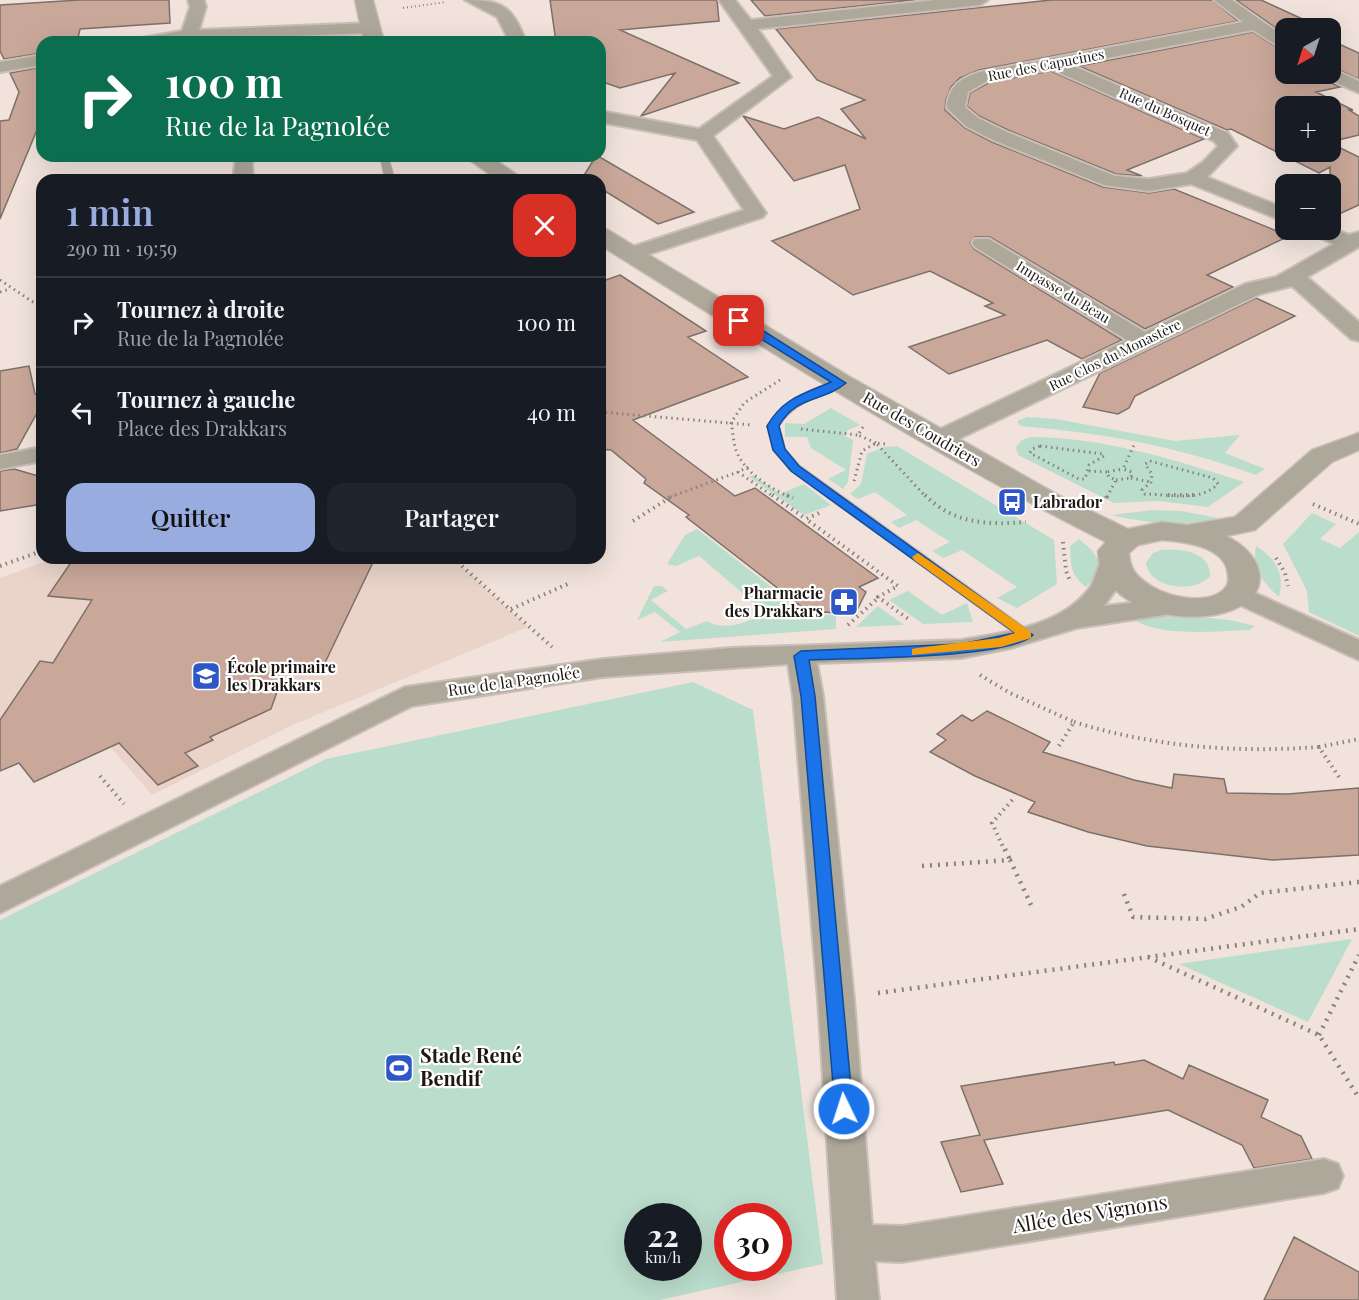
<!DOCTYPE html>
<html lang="fr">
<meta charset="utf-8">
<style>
body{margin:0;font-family:"Playfair Display",serif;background:#20242c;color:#f1f3f6;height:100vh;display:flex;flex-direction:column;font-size:22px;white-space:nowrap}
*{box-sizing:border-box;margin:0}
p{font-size:20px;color:#9ea1a6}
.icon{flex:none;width:33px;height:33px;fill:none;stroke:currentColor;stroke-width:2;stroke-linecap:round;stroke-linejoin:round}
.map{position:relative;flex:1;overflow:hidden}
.panel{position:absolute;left:36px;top:174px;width:570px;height:390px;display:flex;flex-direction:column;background:#171b24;border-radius:18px;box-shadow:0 6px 24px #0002}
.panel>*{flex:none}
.hud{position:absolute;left:36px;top:36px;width:570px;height:126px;border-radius:18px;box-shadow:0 6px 24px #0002;background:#0b6e4f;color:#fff;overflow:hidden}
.needle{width:39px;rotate:219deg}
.fabs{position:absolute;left:1275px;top:18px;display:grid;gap:12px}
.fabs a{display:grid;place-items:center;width:66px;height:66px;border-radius:12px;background:#171b24;box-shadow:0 6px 24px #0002;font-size:30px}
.speed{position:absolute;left:624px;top:1203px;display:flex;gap:12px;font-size:30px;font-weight:700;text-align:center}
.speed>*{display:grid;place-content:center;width:78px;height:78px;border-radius:50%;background:#171b24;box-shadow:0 6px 24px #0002;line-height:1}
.speed small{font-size:15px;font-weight:400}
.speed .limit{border:9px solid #d22;background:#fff;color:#111}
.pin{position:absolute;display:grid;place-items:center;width:51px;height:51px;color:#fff;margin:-26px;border-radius:12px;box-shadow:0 3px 9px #0006}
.me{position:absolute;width:66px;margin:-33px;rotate:356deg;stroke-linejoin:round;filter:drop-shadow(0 0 4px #0008)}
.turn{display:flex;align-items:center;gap:21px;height:126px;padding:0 30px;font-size:27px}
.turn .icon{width:78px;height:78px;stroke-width:2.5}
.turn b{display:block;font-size:42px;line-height:51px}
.round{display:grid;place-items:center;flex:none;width:63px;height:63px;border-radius:18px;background:#20242c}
.head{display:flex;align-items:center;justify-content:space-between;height:102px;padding:0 30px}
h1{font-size:36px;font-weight:600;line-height:45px;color:#99ace0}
.primary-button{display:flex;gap:12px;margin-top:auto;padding:12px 30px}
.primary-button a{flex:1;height:69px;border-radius:18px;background:#99ace0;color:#111;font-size:24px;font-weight:600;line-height:69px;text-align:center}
.primary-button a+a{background:#20242c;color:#f1f3f6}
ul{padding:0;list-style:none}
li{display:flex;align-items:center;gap:18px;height:90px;padding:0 30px;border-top:2px solid #363941}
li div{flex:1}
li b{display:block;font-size:22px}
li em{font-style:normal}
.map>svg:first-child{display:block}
</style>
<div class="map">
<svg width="1359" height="1300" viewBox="0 0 1359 1300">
<rect width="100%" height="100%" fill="#f1e3dc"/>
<path fill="#ead4ca" d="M54,558H453L528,627L295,724L152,795L110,747L34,782L19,763L0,771V578Z"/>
<path fill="#bdc" fill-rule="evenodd" d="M831,408L860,425L848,430L845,436L853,440L848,482L843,489L828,479L846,470L811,448L807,437H785V423L804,424Z
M1027,417L1056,419L1175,441L1240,435L1225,453L1265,469L1256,475C1175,446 1105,433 1020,426L1017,421Z
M1030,437C1103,437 1176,460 1244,482L1208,507L1159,501L1114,503L1018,455L1016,447L1022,440Z
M897,446L1054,540L1057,584L1017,608L997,598L1017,587L962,550L944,558L932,551L950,542L916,520L899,528L891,522L907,515L875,492L858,499L850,494L861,484L867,454L884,447Z
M753,475L780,494L804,484L831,505L804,515L749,477Z
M1153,510L1181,511L1218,518C1184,528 1146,523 1111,515Z
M1312,513L1336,524L1320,539L1340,548L1359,532V636L1309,612L1307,591L1283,544Z
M697,529L807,615H836V629L660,642L680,632L655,612L637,620L654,586H662L668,591L651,600L686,629L707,621C725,632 748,622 766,613L699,556L676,566L667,564L685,535Z
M1079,539L1092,550L1099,562L1096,576L1086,587C1070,574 1071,566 1070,546Z
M1256,546C1276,558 1285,574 1279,597C1263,582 1251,569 1256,546Z
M1161,550C1179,548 1211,551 1210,576C1196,594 1149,589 1146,563L1153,553Z
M908,591L942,615L967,603L973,622L923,624L889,600Z
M878,606L904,625L856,627Z
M1161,613L1230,620L1255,626L1249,630C1218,631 1154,638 1131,617Z
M693,682L753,710L823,1264L660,1300H0V920L326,759ZM638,1216H688V1268H638ZM728,1216H778V1268H728Z
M1352,939L1308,1022L1179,964Z"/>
<path fill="#c9a899" stroke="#7d706b" stroke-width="1.5" d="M79,0H169L170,23L80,29L78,38L42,42V53L4,59L0,51V5Z
M550,0H717L719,21L620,30L739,83L641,116L675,73L620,88L600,81V42H556Z
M751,0H915L765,16Z
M1051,0H1212L1238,21L979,70L960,78L951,87L946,100L945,110L965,128L992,142L1103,187L1149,193L1174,189L1289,236L1207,275L1233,287L1145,329L990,237H975L970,243L974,249L1122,340L1082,359L1047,340L949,374L909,347L1005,315L985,306L993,303L930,271L853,295L772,241L860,209L845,165L794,181L743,116L784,129L818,117L866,139L841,109L865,100L817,80L776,29Z
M1236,0H1261L1322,28H1286V35Z
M1253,32L1286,53V74H1320L1323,79L1340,87L1316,92L1353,110H1349L1359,116V135L1330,142V106H1286V152H1330V143L1359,157V205L1330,218V167L1319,173L1231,129L1227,130L1079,66Z
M1330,40L1359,53V79L1330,66Z
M42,67V141L37,130L0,219V121L9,120L19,92L10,73Z
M1051,71L1204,139L1127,170L1142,176L1116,174L1008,130L979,116L967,106L970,93L990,82Z
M596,156H598L694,212L658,224L600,188V180L583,177Z
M620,275L706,331L688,337L748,377L633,420L735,496L755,488L878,578L859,587L866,592L857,610L839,614L826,612L820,614L813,608L807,611L686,517L689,515L644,483L646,479L611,450L600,449V282Z
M1256,298L1295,316L1135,396L1129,408L1118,414L1083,407L1100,373Z
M29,366L35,394H42V404L17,449L0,453V371Z
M14,469L42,477V504L0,511V471Z
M74,558H235L277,562L279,558H375L322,669L286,666L271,709L210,737L213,740L185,753L198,766L158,785L119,743L34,782L19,763L0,771V720L40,661L53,663L92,600L48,596Z
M987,711L1050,742L1043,752L1134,780L1172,788L1174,774L1224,779L1227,793L1288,794L1359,788V855L1273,860L1147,846L1088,832L1028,812L1035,802L975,776L930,752L946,740L937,734L962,715L972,721Z
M1144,1060L1183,1079L1189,1065L1268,1100L1261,1117L1301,1136L1312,1159L1254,1168L1242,1145L1168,1110L984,1140L1003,1184L961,1192L941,1142L980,1135L961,1086L1114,1062L1115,1065Z
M1294,1237L1359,1272V1300H1264Z"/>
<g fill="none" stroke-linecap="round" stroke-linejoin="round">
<g stroke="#cbbeb8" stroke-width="2">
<path id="service" d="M380,156H388L395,180H385Z
M840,380L846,383L844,385C819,395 794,403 779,426L785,449L799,465L1031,632L1033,635L1031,638H1021L791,471L773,450L767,426C785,400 810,388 840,380Z"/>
</g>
<g stroke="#cbbeb8" stroke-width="4">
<path id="minor" d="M188,0H204L206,7L199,30L370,23L378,28L370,33L140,42L142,38L182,31L190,7Z
M465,0C503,0 513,7 526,42H510L497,17Z
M719,0H735L751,20L936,0H988L980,5L758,29L791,77L713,136L766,213L763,217L637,258H623L620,254L623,250L744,210L697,140L600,122V111L699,129L773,76Z
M1214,0H1232L1286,38V51L1253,30L1071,65L1228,133L1237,146L1207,177L1286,209V222L1191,184L1149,191L1104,185L993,140L966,126L947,108C948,86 961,78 980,72L1243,22ZM1051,69L1214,141L1218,146L1203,162L1187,173L1149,179L1115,176L1007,132L978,118L965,107L968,92L989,80Z
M42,55V65L0,72V62Z
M1330,68L1359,81V93L1324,77L1322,74H1330Z
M236,156H261L252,162L253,180H233Z
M1330,228L1349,235L1359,232V247L1307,277L1359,322V341L1351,339L1292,286L1260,294L948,444L939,446L930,444L927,439L930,434L1127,340L975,247L972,243L975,239H989L1145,332L1245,284L1276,277L1334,244L1311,234L1308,230Z
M42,447V461L0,469V455Z
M1112,557L1121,559L1125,565L1121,582L1104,606L1173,598L1183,600L1187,606L1183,612L1077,628L1011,648L961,658L817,663L823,696L854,999L872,1225L902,1226L1324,1159L1338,1164L1343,1176L1338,1188L1324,1193L902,1262L875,1261L879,1300H837L818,999L793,696L788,664L603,677L412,706L0,913V886L405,687L603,659L731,648L961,640C1004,633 1061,626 1089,589C1096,580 1096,568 1103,559Z
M1237,585L1359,640V660L1227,599L1223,593L1227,587Z"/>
</g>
<g stroke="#cbbeb8" stroke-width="3">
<path id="tertiary" d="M355,0H373L384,42H364Z
M464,156H490L524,180H498Z
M600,228L608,230L850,377L1058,495L1128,529L1162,522L1187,525L1235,517L1312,450L1359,433V450L1332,462L1255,530L1226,536C1240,543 1253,553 1258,568C1278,634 1101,637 1098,551L1106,542C931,454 766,349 600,245ZM1162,540C1183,542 1220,545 1227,569C1228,575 1230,582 1226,587C1210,607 1169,597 1151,586C1137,577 1130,570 1129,553L1138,545Z"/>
</g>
<path stroke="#8b817c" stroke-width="2" stroke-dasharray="1 3" stroke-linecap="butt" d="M403,8L446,2"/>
<path stroke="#8b817c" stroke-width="3" stroke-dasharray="1.5 4" stroke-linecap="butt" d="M0,280L42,308
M0,292L10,289
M780,380L744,403L731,423C733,431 733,439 735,447C741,470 769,488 790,497
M600,412L752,425
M863,427L858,435L876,443
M801,429L858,435
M885,444L876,443L926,497
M1040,446L1103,454L1104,456L1089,465L1085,479H1079L1030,453L1032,449Z
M1150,461L1213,478L1218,484C1198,503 1170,494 1145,494L1142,490L1151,482L1152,474L1145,464Z
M748,467L738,472L774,497
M1089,471L1107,472
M1131,478L1151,482
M1116,480L1131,478L1132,472L1123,469L1134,445
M854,481L862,451L876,443
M670,497L738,472
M1107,497L1116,480L1109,477L1107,472L1123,469"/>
<path stroke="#8b817c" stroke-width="4" stroke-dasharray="1.5 4.5" stroke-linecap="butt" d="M772,495L806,519
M787,495L793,498
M925,495C953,524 988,525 1026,522
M1168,495H1198
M1106,498L1107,495
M1313,504L1359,524
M819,513L806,519L898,586L878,597L911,621
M633,521L674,495
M1063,542L1066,571L1070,581
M453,558L552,647
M1276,558L1285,573L1288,586
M0,566L42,551
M511,609L570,583
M848,625L878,598
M980,675L1010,693L1074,722L1057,749
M1074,722C1155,747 1235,753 1319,747
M100,776L124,804
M1339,777L1319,747L1359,739
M1005,851L992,823L1013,799"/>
<path stroke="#8b817c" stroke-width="4.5" stroke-dasharray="2 6" stroke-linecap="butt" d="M1005,849L1010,860
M922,866L1010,860L1031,905
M1124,894L1133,917L1205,919L1241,907L1260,893L1359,882
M1148,957L1319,1035L1359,1098
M878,993L1359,929
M1319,1035L1359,955"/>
<use href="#service" fill="#ada89a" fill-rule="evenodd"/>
<use href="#minor" fill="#ada89a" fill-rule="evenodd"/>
<use href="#tertiary" fill="#ada89a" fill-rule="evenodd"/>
</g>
<path fill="#1a73e8" stroke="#114b97" stroke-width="1.5" d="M735,318H743L846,383C824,402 796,395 779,426L785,449L799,466L1033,635C1011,659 847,658 809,660L815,696L853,1109L851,1115L844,1117L838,1115L835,1109L801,696L794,656L801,651L961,644L1015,633L791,471L773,450L767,426C783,398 803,394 831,382L735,323Z"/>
<path fill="#f59e0b" d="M918,553L1031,632V638L1001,647L912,655V649L917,648L999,638L1015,633L914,560L912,557Z"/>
<defs>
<g id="bus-square" transform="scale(1.5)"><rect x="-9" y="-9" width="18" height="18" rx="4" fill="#2d56c6" stroke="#fff"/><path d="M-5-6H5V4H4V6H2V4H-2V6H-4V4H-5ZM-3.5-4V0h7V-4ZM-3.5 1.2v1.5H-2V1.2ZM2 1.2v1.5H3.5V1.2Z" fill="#fff"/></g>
<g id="pharmacy-square" transform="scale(1.5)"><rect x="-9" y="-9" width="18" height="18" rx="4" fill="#2d56c6" stroke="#fff"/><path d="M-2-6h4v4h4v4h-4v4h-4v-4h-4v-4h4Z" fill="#fff"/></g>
<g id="school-square" transform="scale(1.5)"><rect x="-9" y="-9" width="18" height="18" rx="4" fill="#2d56c6" stroke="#fff"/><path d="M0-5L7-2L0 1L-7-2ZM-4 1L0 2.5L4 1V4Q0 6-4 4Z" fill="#fff"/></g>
<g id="stadium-square" transform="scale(1.5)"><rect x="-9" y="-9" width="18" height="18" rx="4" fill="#2d56c6" stroke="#fff"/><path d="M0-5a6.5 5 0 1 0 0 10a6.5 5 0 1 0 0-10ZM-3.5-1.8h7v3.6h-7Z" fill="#fff"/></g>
</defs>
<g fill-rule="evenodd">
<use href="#bus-square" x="1012" y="502"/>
<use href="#pharmacy-square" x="844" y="602"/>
<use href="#school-square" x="206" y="676"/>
<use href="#stadium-square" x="399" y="1068"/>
</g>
<g text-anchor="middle" stroke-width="4.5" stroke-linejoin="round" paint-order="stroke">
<g font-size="14" fill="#1d1815" stroke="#fff">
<text transform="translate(1046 65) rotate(-11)" y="5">Rue des Capucines</text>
<text transform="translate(1165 112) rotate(24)" y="5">Rue du Bosquet</text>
<text transform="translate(1063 292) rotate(31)" y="5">Impasse du Beau</text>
<text transform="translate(1115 355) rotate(-26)" y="5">Rue Clos du Monastère</text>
</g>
<g font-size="16" fill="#1d1815" stroke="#fff">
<text transform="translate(922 429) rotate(30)" y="6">Rue des Coudriers</text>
<text transform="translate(514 681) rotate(-8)" y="6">Rue de la Pagnolée</text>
</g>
<g font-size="16" font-weight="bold" fill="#1d1815" stroke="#fff" text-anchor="start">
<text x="1033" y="508">Labrador</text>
<text x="823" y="599" text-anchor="end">Pharmacie<tspan x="823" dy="18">des Drakkars</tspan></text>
<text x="227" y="673">École primaire<tspan x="227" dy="18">les Drakkars</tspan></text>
</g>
<g font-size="20" font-weight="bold" fill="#1d1815" stroke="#fff" text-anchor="start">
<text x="420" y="1063">Stade René<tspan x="420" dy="23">Bendif</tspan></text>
</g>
<g font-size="20" fill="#1d1815" stroke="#fff">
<text transform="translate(1090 1214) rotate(-9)" y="7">Allée des Vignons</text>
</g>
</g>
</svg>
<div class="fabs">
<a><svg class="needle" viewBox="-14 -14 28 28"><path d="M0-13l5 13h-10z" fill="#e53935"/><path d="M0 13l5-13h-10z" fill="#9ea1a6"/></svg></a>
<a>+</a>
<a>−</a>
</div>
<div class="speed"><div>22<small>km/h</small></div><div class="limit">30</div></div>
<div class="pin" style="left:739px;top:321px;background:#d93025"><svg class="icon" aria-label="arrive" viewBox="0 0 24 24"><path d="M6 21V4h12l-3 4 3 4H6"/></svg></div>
<svg class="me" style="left:844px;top:1109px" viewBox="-20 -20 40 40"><circle r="17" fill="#1a73e8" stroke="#fff" stroke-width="3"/><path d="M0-11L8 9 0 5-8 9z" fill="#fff"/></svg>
<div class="hud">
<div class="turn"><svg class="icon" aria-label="right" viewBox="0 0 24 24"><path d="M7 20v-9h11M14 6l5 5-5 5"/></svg><div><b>100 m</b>Rue de la Pagnolée</div></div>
</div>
<section class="panel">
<div class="head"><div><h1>1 min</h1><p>290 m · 19:59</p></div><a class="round" style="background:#d93025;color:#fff"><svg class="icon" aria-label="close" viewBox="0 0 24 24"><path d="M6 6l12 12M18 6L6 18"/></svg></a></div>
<ul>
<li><svg class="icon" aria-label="right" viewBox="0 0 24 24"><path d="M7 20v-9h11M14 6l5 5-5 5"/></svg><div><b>Tournez à droite</b><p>Rue de la Pagnolée</p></div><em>100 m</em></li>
<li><svg class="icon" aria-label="left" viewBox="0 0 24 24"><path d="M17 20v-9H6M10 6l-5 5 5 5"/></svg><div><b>Tournez à gauche</b><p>Place des Drakkars</p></div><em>40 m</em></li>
</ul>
<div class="primary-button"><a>Quitter</a><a>Partager</a></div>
</section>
</div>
